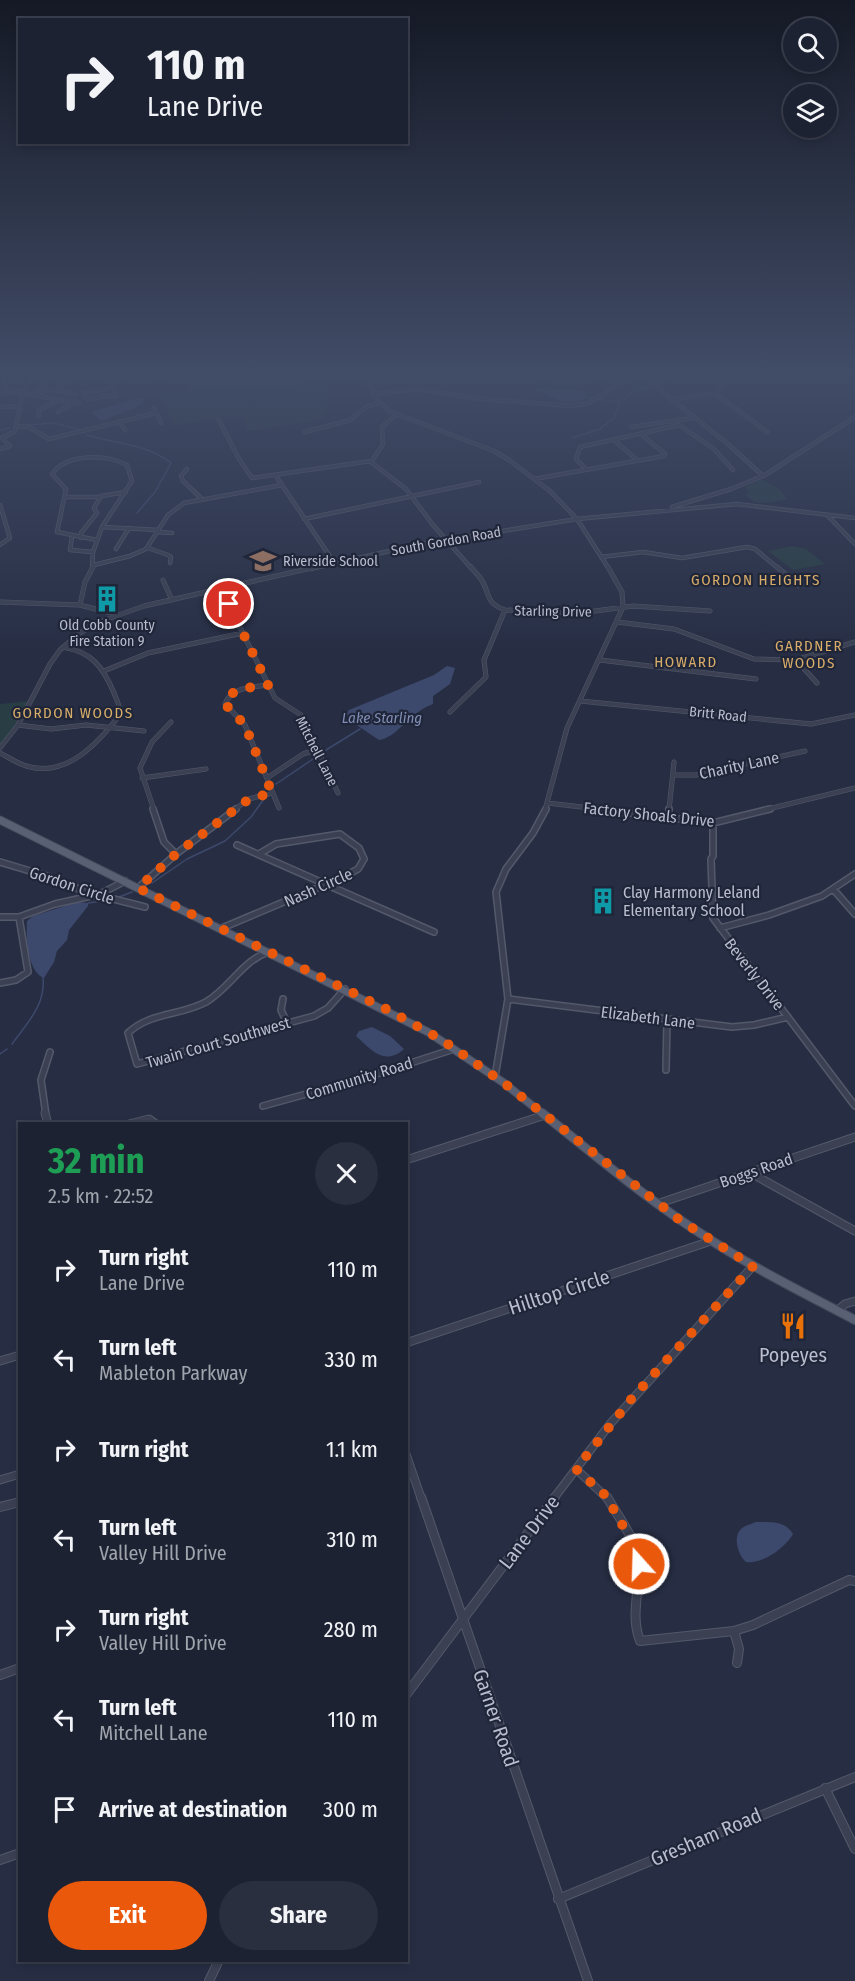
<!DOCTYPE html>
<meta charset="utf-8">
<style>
body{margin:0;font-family:"Fira Sans Condensed",sans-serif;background:#2a2f3f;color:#f1f3f6;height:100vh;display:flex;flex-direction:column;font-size:22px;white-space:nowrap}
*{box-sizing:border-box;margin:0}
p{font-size:20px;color:#a0a4ac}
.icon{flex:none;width:33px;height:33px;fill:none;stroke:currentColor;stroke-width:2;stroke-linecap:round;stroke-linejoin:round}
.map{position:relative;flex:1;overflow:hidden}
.side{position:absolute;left:18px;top:1122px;width:390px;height:840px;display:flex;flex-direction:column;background:#1d2233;border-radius:0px;box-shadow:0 3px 9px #0003,0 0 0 2px #3b3f4e}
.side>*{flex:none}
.hud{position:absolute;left:18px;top:18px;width:390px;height:126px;border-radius:0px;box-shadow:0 3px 9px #0003,0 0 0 2px #3b3f4e;background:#1d2233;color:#f1f3f6;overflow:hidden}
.tools{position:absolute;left:783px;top:18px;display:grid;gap:12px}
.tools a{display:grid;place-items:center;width:54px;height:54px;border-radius:50%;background:#1d2233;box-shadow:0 3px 9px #0003,0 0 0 2px #3b3f4e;font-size:30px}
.pin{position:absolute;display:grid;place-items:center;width:51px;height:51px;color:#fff;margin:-26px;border:3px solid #fff;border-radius:50%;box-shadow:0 2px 6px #0007}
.me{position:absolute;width:66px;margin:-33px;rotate:340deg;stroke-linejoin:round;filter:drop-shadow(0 0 4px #0008)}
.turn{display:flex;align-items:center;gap:21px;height:126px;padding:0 30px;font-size:27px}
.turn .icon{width:78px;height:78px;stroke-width:2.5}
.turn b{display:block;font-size:42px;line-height:51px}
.round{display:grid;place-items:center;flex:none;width:63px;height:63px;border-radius:32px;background:#2a2f3f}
.head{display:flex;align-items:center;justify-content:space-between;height:102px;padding:0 30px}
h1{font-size:36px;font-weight:700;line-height:45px;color:#1e9e55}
.action{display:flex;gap:12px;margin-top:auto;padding:12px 30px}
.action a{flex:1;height:69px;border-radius:36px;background:#ea580c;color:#fff;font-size:24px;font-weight:700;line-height:69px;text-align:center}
.action a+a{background:#2a2f3f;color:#f1f3f6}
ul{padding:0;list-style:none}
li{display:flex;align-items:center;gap:18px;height:90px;padding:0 30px}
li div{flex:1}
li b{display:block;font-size:22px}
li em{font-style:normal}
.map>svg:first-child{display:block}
</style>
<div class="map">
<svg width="855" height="1981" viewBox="0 0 855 1981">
<rect width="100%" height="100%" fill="#272e44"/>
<path fill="#293d44" d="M213,376H290L304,387L328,384L324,419L248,431L243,415L174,425L161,398L187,391L212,380Z
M761,479L779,489L787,499C770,502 757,508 745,494L750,492L745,487Z
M792,546L806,549L825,564L793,570L768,551Z
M30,701L4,744L0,745V704Z"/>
<path fill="#3d496c" d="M534,389L536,388L589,391C577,414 551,397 534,389Z
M138,398L144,399L143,403L135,408L101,421L91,412Z
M447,666L455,668L450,684L433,696V704C410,712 397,738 379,740L346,718L345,715L349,710L434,675Z
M78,902L88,903V906L69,930L67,940L57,951L54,962L44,978C27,971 26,937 27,921L33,916Z
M372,1027L390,1036L404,1049C385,1066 372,1051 356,1036L359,1031Z
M756,1522C769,1522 785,1520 793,1534C785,1548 763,1564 746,1562C739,1556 732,1538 741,1529C744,1526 751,1524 756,1522Z"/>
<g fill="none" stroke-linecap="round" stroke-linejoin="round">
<path stroke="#3d496c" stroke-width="1.5" d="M656,385L674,376
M585,397L619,402
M27,425L54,423L81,430
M0,430L10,428
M87,435C117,444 145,443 171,463L155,492L137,513
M572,438L600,429L614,418L620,402L634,391L651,386
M326,750L360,729
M276,784L316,757
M152,883L187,859L225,841L251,817L266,796
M119,897L132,892
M88,903L109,900
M12,1044C27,1023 46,1005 43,977
M0,1054L7,1049"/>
<g stroke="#54596a" stroke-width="4.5">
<path id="minor-far4" d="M2,376L8,392
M348,376H376
M366,376L376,399L389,411L494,451L509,460L550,491L577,519L609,569
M387,376L390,382
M543,376L548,379
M642,376L728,444L763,476
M76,377L123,376
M110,378L116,397
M156,378L162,376
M598,378L603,376
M312,379L340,376
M107,389L84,393L87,399L115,395
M190,389L207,382L213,376
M40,390L51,378
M55,390L76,394
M0,393L24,391
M23,393L64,401L79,402
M33,393L55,390L65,379
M715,393L767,432
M373,394L416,389L482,399L572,406L589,403L623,382L640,376
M670,400L715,393L727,376
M0,407L18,406
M154,408L161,423
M58,412L74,402
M396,415L382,427L383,444L371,462L406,489L433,525L472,569
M39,416V410L59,400
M219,420L239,459L252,478L371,461
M119,421L125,430
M16,426L29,427L49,439L156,413
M631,427L693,418
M305,432L350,420L366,407L379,403
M2,438L15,431L22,395L33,376
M614,440L637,460
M0,449L10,446L2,438
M187,469L181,476L183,481L202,499
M586,469L576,459L580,447L679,425L714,449L733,470
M276,476L335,564
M534,479L664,456L665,454L642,435
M65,497H100
M0,505L10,538L0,545
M672,507L731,489L765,475L855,417
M827,515L855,544
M304,519L479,482
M102,527L159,530
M158,532L172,533
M72,537L70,550L93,552
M81,538V533L97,513L94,508L101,496L126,492
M148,548L168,555L171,557L170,563
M116,549L129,528
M601,557L643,552L682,558L747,547L755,549L779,569
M94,565L130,556L146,549L168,515L184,503L282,485
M92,569L93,552L102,527L132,481L127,465C106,454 67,453 52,474L66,489L57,532L97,540
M310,569L416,545L577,519L737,504L855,518"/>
</g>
<g stroke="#54596a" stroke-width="5">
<path id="minor-far3" d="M471,567C474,571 478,575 481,579C491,594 484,602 505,610L580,613L633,606L710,611
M777,567L798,585
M163,580L172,600
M221,589L275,698L301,715L338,793
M0,602L80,605L115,614
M80,605L85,582L93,567
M617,622L674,629L754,659L796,660L855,642
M600,660L756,679
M796,660L817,683
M104,671L148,653L243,633
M268,685C253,687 231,687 225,704L245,725L279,808
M580,701L811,724L855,715
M450,712L486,677L484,660L505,610
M18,725L51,729L86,725L144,731
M0,748L18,725L50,664L60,650L80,633L99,622L144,606L316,567
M0,753C10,758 19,765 30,767C68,776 98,743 119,716C121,707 117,701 114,693C103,667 92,652 63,647
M673,775H696L805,751
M142,778L206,769
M267,778L303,754L319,749
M547,803L608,810
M154,810L140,768L152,742L171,722
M234,810L249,799L272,793
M545,810L567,728L623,607L622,592L608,567
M669,810L674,762
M764,810L855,788"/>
</g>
<g stroke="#54596a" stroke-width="8">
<path id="minor-far2" d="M153,809L164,842L176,854
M596,809L713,823L770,809
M668,819L669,809
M713,823V856L711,859L713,918L855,1106
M237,845L434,932
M0,862L47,876L86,892L145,907
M138,888L176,854L236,809
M834,890L855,914
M0,917H19L55,904L100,894L125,881
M222,928L343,877L358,869L364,859L359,848L340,834L276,844L259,854
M720,928L769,915L822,896L855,874
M268,952C241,962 230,988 206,1002C180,1016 150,1012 128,1033L137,1064L314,1016L328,1008L345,989
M0,983L16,980L28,972L19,917
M283,999L281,1010L287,1023
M508,999L732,1027L754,1025L788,1017
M666,1070L667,1019
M495,1077L508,999L496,892L506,869L533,833L546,809
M263,1106L364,1078L454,1049
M46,1115L41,1080L50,1052"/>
</g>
<g stroke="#54596a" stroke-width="9">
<path id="minor-far1" d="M45,1113L48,1124
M129,1124L149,1119L156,1124
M406,1160L545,1115
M749,1172L855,1231
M657,1204L855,1137
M837,1311L845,1304L855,1301
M406,1343L711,1241
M0,1361L20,1355
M406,1454L421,1498
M576,1469L607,1498
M0,1480L20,1474
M554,1498L610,1424L753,1266"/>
</g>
<g stroke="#54596a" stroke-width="10">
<path id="minor" d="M421,1497L588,1981
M607,1497C618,1517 637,1540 639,1563C640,1589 630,1616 640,1641L734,1631L753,1625L849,1580L855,1581
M0,1507L20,1502
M734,1631L739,1649L737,1663
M0,1675L20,1668
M406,1695L555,1497
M825,1788L855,1849
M0,1860L20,1853
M558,1899L855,1777
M209,1981L219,1960"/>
</g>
<g stroke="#454a5c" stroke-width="9">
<path id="major-far1" d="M0,820L428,1032L504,1083L544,1115"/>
</g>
<g stroke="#454a5c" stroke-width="10">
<path id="major" d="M542,1113C595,1155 646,1199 703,1235C751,1267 804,1293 855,1320"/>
</g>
<use href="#minor-far4" stroke="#3b4153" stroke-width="3"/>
<use href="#minor-far3" stroke="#3b4153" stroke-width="4"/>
<use href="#minor-far2" stroke="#3b4153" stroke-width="5"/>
<use href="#minor-far1" stroke="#3b4153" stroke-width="7"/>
<use href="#minor" stroke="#3b4153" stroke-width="8"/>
<use href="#major-far1" stroke="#596073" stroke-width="7"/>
<use href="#major" stroke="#596073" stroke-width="8"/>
</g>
<linearGradient id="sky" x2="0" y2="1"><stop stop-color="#151925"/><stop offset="0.57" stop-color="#414c67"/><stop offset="1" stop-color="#414c67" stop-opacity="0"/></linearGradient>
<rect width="855" height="654" fill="url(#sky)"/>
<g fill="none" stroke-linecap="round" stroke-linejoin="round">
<path stroke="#ea580c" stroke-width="10" stroke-dasharray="0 18" d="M229,604L268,685C255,687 227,688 225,704L245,725L272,793L249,799L176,854L138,888L386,1009L442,1040L504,1083L681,1221L753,1266L633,1397L576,1469L606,1496L637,1551L639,1564"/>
</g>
<defs>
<g id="school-bare" transform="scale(2.07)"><path d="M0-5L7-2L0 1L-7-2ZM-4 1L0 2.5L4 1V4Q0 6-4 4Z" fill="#8d6e63" stroke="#202639" stroke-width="2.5" paint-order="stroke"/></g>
<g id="building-bare" transform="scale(2.07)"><path d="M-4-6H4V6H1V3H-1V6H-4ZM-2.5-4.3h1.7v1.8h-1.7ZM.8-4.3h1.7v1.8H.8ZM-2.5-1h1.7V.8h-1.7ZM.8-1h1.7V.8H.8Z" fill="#0f9aa8" stroke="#202639" stroke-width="2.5" paint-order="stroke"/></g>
<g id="restaurant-bare" transform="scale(2.07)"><path d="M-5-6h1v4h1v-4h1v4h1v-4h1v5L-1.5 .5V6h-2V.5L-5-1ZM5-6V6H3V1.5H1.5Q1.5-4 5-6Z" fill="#e8710a" stroke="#202639" stroke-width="2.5" paint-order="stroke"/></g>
</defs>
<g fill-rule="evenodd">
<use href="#school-bare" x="263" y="561"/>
<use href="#building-bare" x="107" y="599"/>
<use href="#building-bare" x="603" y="901"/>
<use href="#restaurant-bare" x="793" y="1326"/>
</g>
<g text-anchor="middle" stroke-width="4.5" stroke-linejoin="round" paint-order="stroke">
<g font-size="14" fill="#b9bdcd" stroke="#202639">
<text transform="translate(446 541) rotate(-10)" y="5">South Gordon Road</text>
<text transform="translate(553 611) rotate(1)" y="5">Starling Drive</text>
<text transform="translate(718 714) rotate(6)" y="5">Britt Road</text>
<text transform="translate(317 751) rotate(63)" y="5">Mitchell Lane</text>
</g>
<g font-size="14" fill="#b9bdcd" stroke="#202639" text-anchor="start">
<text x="283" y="566">Riverside School</text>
<text x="107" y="630" text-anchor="middle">Old Cobb County<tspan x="107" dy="16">Fire Station 9</tspan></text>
</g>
<g font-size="15" letter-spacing="1.5" fill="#d8ac69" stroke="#202639">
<text x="756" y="585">GORDON HEIGHTS</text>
<text x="809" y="651">GARDNER<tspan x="809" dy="17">WOODS</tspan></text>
<text x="686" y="667">HOWARD</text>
<text x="73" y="718">GORDON WOODS</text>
</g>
<g font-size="15" font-style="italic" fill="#808eb4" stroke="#202639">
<text x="382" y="723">Lake Starling</text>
</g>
<g font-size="16" fill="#b9bdcd" stroke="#202639">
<text transform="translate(739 765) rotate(-12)" y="6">Charity Lane</text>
<text transform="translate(649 814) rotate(6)" y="6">Factory Shoals Drive</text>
<text transform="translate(72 885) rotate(18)" y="6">Gordon Circle</text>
<text transform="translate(318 887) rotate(-24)" y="6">Nash Circle</text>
<text transform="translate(755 974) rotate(52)" y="6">Beverly Drive</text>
<text transform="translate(648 1017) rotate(7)" y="6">Elizabeth Lane</text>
<text transform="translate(218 1042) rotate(-16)" y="6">Twain Court Southwest</text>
<text transform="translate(359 1078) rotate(-17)" y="6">Community Road</text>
<text transform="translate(756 1170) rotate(-19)" y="6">Boggs Road</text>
</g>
<g font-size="16" fill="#b9bdcd" stroke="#202639" text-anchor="start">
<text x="623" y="898">Clay Harmony Leland<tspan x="623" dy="18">Elementary School</tspan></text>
</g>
<g font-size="20" fill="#b9bdcd" stroke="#202639">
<text transform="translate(559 1292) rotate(-18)" y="7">Hilltop Circle</text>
<text transform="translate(529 1532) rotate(-53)" y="7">Lane Drive</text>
<text transform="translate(496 1718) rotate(71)" y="7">Garner Road</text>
<text transform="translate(706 1837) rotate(-23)" y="7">Gresham Road</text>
</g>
<g font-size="20" fill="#b9bdcd" stroke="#202639">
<text x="793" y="1362">Popeyes</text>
</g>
</g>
</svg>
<div class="tools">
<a><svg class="icon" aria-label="search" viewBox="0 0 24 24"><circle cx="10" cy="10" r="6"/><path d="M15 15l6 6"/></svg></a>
<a><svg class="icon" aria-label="layers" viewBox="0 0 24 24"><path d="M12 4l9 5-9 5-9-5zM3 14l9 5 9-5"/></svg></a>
</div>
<div class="pin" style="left:229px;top:604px;background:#d93025"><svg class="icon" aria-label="arrive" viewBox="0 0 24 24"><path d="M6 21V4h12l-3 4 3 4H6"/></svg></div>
<svg class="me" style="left:639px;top:1564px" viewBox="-20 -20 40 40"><circle r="17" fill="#ea580c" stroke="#fff" stroke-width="3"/><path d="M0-11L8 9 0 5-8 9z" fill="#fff"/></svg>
<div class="hud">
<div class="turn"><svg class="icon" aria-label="right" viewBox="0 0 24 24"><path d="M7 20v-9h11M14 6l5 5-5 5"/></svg><div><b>110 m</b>Lane Drive</div></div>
</div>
<section class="side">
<div class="head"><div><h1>32 min</h1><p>2.5 km · 22:52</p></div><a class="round"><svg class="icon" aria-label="close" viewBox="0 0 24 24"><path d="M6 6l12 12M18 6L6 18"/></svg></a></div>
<ul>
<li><svg class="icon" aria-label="right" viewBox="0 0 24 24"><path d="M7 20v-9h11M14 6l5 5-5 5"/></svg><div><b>Turn right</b><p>Lane Drive</p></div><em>110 m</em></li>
<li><svg class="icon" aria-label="left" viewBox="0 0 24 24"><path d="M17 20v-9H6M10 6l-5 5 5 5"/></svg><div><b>Turn left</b><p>Mableton Parkway</p></div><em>330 m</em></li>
<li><svg class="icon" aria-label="right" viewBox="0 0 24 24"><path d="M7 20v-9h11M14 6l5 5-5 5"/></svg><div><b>Turn right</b></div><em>1.1 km</em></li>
<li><svg class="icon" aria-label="left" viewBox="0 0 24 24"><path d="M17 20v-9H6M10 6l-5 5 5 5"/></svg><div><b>Turn left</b><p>Valley Hill Drive</p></div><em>310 m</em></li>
<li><svg class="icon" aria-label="right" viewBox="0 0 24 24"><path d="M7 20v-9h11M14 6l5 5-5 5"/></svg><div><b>Turn right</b><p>Valley Hill Drive</p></div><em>280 m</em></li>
<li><svg class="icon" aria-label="left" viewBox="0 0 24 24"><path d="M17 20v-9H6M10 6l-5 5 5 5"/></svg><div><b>Turn left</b><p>Mitchell Lane</p></div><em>110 m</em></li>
<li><svg class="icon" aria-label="arrive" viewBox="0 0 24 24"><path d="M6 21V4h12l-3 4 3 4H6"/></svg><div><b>Arrive at destination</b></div><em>300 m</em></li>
</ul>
<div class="action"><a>Exit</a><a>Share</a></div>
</section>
</div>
